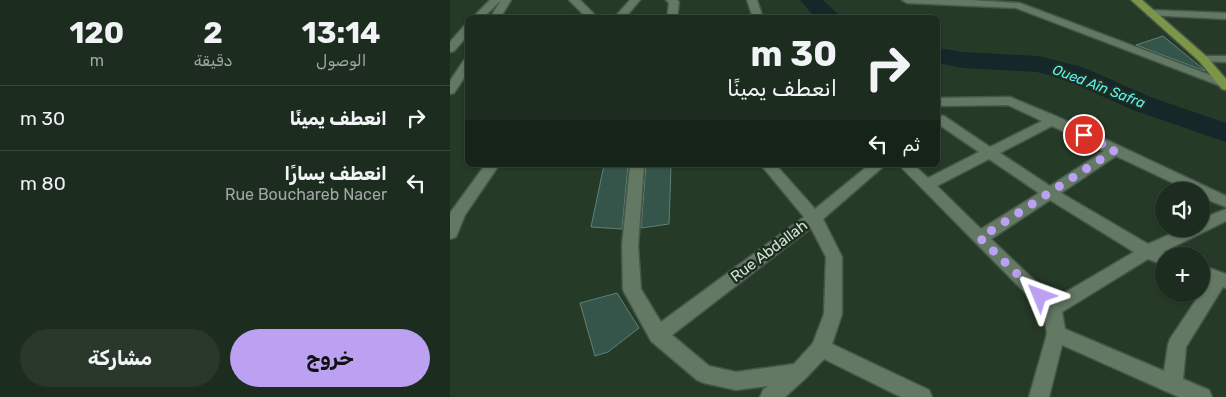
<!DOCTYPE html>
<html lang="ar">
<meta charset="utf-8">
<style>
body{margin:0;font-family:Rubik,"Noto Sans Arabic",sans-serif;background:#29382b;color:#f1f3f6;direction:rtl;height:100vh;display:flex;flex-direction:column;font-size:19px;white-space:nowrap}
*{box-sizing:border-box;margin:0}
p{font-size:16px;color:#a0a7a4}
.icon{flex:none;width:28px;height:28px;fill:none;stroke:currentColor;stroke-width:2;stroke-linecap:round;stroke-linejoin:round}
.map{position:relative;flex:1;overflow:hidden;direction:ltr}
.side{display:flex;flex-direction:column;background:#1c2c1e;width:450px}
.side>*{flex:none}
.top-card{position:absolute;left:15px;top:15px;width:475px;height:152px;border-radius:8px;box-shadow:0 1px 4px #0004,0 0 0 1px #3a483c;direction:rtl;background:#1c2c1e;color:#f1f3f6;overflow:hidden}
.tools{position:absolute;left:705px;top:182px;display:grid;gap:10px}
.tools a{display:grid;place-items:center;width:55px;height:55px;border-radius:50%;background:#1c2c1e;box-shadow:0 1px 4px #0004,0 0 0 1px #3a483c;font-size:25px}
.pin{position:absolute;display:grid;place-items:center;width:42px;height:42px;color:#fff;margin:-21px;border:2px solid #fff;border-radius:50%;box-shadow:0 1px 5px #0007}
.me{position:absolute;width:55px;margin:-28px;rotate:314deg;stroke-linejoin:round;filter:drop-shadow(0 0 4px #0008)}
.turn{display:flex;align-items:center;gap:18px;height:105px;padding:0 20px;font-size:22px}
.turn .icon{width:65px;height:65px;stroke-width:2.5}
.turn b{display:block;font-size:35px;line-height:42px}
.then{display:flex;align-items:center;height:48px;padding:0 20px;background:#0003;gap:10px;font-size:19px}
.eta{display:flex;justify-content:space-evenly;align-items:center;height:85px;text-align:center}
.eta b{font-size:30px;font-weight:700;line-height:35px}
.button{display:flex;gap:10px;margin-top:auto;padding:10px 20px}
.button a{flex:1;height:58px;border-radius:30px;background:#bca0f2;color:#111;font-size:20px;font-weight:700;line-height:58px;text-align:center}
.button a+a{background:#29382b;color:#f1f3f6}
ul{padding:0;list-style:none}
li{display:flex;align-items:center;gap:15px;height:65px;padding:0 20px;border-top:1px solid #3a483c}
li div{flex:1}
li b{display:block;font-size:19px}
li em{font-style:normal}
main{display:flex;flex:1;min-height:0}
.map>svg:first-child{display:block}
</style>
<main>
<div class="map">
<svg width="776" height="397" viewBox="0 0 776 397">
<rect width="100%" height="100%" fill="#263a28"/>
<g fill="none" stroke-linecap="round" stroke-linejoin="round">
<path fill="#152728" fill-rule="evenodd" d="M350,0H373L392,18H366Z
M488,48L513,52L588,56L632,67L703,98L776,123V142L683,110L614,79L587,72L513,68L488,63Z"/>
</g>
<path fill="#35554b" stroke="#608176" d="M713,36L752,68L755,71L686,45Z
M154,165H178L172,229L141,227Z
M196,165H221L219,224L191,228Z
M167,293L189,328L158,352L145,356L130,303Z"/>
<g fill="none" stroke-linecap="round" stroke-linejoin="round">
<g stroke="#455748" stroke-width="3">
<path id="minor" d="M40,0H51L33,18H22Z
M51,0H61L50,18H40Z
M119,0H130L148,18H137Z
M180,0H190L175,18H164Z
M216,0H227L229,2L227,18H217L219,3Z
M297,0H307L313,18H303Z
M452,0H521L570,3L776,81V88L566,8L457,3Z
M701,10L776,13V19L697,15V11Z
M18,25V35L4,51L0,52V42L14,26Z
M753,56H776V62L749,61L747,59L749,57Z
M18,59V72L4,93L0,94V81L14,60Z
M560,97L608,117L776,196V207L751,197V191H740L666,156L611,193L698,244L732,229H751V219L776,209V221L713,252L721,256H714V265L698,259L612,312L615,329L714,371L718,345L720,339L758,282L751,279V265L776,274V288L773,287L736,347L733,379L759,390L762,397H729L612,345L599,397H579L597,334L594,312L449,165H464L478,178L529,152L488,124V115L494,116L540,147L592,121L558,105L488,106V98ZM602,126L654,151L600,186L550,153ZM539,159L589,193L531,229L487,186ZM600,200L684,252L604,299L541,239Z
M35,165H49L15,215L6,237L0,239V213Z
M180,165H194L188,246L191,289L211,322L354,217L311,165H326L365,209L419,165H435L373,219L392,257V314L382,344L479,390L482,397H451L374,359L356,378L335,397H310L313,390L318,386L286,390L254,383L247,380L201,341L173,290L172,246ZM361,228L376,257L374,314L363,343L344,364L286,372L259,366L222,335Z"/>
</g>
<g stroke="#455748" stroke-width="3">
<path id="major" d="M681,0H692L757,57L776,79V90L772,89L749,61Z"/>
</g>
<use href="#minor" fill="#637964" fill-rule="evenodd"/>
<use href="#major" fill="#7d9547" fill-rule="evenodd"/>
</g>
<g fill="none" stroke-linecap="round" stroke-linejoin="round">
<path stroke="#bca0f2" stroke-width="9" stroke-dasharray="0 16.2" d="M590,296L530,238L665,150L634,135"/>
</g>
<g text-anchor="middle" stroke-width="5" stroke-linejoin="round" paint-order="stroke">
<g font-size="14" font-style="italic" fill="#61eef5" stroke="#1c2f1e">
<text transform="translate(649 86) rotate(21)" y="5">Oued Aîn Safra</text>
</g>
<g font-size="15" fill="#d6e2d7" stroke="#1c2f1e">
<text transform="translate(319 251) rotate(-37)" y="5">Rue Abdallah</text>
</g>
</g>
</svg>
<div class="tools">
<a><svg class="icon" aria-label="sound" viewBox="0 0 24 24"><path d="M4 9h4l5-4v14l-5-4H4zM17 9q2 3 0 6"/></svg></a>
<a>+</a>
</div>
<div class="pin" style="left:634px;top:135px;background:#d93025"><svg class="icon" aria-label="arrive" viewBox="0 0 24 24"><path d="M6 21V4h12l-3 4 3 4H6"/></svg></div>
<svg class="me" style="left:590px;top:296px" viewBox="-20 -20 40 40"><path d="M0-17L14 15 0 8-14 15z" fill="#bca0f2" stroke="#fff" stroke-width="4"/></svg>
<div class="top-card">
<div class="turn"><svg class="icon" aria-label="right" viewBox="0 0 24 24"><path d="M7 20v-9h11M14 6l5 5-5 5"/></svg><div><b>30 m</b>انعطف يمينًا</div></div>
<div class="then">ثم<svg class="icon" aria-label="left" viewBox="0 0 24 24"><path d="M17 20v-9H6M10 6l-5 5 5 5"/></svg></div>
</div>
</div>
<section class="side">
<div class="eta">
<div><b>13:14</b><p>الوصول</p></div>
<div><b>2</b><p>دقيقة</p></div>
<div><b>120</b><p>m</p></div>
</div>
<ul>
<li><svg class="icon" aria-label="right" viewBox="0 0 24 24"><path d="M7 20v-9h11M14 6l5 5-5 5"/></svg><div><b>انعطف يمينًا</b></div><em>30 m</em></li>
<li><svg class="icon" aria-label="left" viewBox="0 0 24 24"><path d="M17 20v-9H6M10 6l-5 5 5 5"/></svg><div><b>انعطف يسارًا</b><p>Rue Bouchareb Nacer</p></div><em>80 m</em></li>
</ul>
<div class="button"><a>خروج</a><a>مشاركة</a></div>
</section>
</main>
